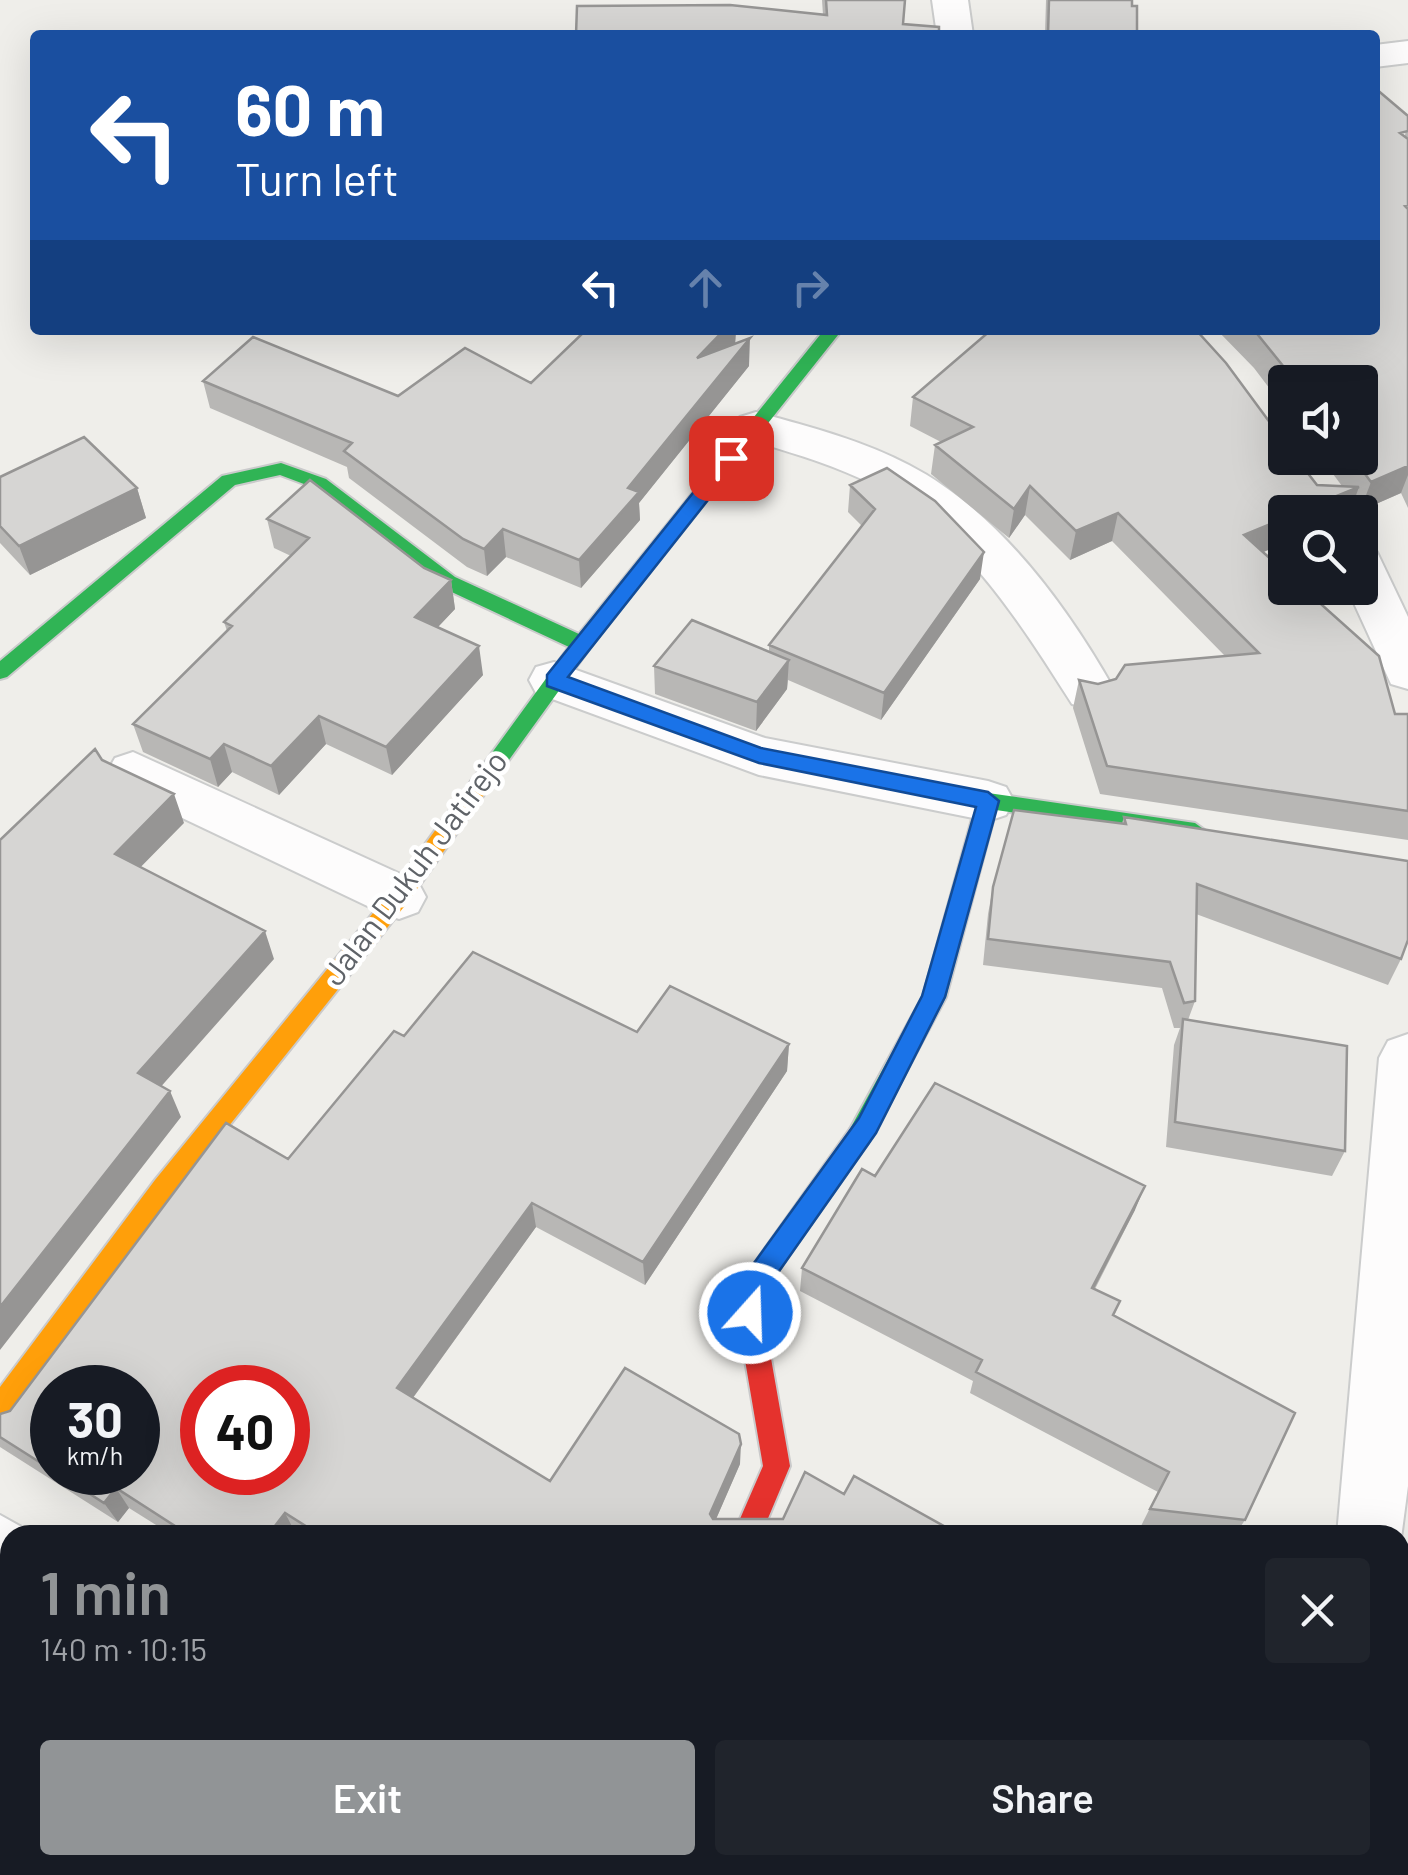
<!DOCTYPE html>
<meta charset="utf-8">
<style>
body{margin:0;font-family:Barlow,sans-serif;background:#20242c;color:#f1f3f6;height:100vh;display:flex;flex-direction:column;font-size:38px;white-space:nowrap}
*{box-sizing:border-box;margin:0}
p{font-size:32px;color:#9ea1a6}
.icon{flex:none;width:55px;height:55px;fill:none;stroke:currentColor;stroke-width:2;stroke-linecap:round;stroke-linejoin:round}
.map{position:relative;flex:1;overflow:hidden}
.panel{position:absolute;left:0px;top:1525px;width:1410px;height:350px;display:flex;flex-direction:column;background:#171b24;border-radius:30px 30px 0 0;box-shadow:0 10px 40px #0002}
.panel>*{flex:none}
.banner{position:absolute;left:30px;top:30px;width:1350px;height:305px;border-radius:10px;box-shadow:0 10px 40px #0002;background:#1a4fa0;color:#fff;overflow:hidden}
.fabs{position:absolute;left:1268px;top:365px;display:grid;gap:20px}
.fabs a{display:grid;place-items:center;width:110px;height:110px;border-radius:10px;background:#171b24;box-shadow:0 10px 40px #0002;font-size:50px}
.speed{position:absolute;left:30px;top:1365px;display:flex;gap:20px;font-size:50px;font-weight:700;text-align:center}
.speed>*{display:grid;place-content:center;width:130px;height:130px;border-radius:50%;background:#171b24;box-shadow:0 10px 40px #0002;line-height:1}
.speed small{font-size:25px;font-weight:400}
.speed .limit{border:15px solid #d22;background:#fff;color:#111}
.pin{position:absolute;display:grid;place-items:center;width:85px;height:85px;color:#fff;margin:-42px;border-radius:20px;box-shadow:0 5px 15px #0006}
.me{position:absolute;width:110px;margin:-55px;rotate:20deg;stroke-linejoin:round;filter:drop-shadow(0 0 8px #0008)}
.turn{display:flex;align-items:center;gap:35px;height:210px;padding:0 40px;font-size:45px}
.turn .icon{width:130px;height:130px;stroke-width:2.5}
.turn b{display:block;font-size:70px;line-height:85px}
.lanes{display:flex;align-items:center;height:95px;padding:0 40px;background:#0003;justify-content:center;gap:50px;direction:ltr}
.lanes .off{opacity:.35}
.round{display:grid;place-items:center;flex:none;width:105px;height:105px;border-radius:10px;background:#20242c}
.summary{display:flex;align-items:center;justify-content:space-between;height:170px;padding:0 40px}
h1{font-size:60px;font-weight:600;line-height:75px;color:#919496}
.cta{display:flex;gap:20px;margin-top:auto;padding:20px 40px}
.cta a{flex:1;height:115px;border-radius:10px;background:#919496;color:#fff;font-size:40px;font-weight:600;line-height:115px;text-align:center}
.cta a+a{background:#20242c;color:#f1f3f6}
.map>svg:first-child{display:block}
</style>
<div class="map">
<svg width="1408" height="1875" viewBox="0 0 1408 1875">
<rect width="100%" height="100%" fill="#efeeea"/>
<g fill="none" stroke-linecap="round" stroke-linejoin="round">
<g stroke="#cbcccc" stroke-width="4">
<path id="street" d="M932,0H968L973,35H937Z
M1408,41V63L1375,67V45Z
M756,412C807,426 862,440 909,465C998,511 1067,606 1115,691L1108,704L1090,709L1072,704C1019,621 962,529 872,484C830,463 785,451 740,437L734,427L740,417Z
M1360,548L1377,552L1408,617V689L1391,684L1347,588H1360Z
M554,662L765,738L988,781L1006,787L1014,801L1006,815L988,821L759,775L536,693L529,680L536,667Z
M133,752L418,882L426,897L418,912L399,919L380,912L115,786L107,772L115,758Z
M1408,1034V1486L1400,1546V1535H1337L1379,1058L1388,1041Z
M0,1515L36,1535H10V1589L0,1585Z
M1400,1850L1406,1875H1332V1865H1400Z
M42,1865H118L114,1875H38Z
M539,1865H627L631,1875H543Z"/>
</g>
<g stroke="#cacacb" stroke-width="4">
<path id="fast" d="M824,330H842L589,649L488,789L481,791L470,783L569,647L441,587L312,487L280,475L235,485L7,677L0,679V661L222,476L281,463L326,479L455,577L579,634Z
M988,793L1195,823L1206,831L1195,839L996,810L946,997L868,1143L859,1147L850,1143L847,1136L850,1129L923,996L977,801Z"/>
</g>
<g stroke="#cacacb" stroke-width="4">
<path id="slow" d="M481,775L492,783L488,789L407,903L173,1196L9,1417L0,1421V1387L155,1180L391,891L474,777Z"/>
</g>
<g stroke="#cacacb" stroke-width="4">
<path id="jam" d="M859,1125L868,1129L871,1136L868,1143L774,1277L763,1313L790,1466L761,1535H733L763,1466L737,1313L754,1264L850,1129Z"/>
</g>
<use href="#street" fill="#fdfcfc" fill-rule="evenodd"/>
<use href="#fast" fill="#30b455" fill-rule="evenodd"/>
<use href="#slow" fill="#ff9f0a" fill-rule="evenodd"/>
<use href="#jam" fill="#e5322d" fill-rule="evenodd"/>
</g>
<path fill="#b8b7b5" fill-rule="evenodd" d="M822,0H905L903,24L823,15Z
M1046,0H1132L1137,35H1045Z
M1408,116V508L1401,493L1360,511L1354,501L1350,512H1285L1263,552L1395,714H1408V840L1100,794L1073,708L1079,680L1098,684L1225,656L1112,541L1070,560L1025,515L1009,538L931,474L935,445L941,442L910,426L913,397L986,334L982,330H1196L1317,485L1342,486L1321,458H1360V382H1285V409L1254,368L1217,330H1375Z
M586,330H736L735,343L749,366L639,503L640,520L581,588L506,557L487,576L467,567L349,478L347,467L210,408L203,381L398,396L531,383Z
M0,477L137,488L146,518L30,575L0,543Z
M850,485L980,579L881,720L788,680L787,689L756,731L655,694L654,666L769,652V645L862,526L848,512Z
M267,519L424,568L451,580L455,609L438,627L483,675L392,775L326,744L279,795L232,772L218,787L143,752L133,724L227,631L224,622L291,556L274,548Z
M1124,817L1401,959L1388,985L1196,914L1195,1001L1188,1020L1345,1151L1332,1176L1166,1147L1174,1045L1180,1028H1174L1162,988L983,965L988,914L993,887L1122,823Z
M637,1032L789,1044L787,1071L645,1285L536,1227L413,1398L550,1481L740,1464L716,1519H783L844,1494L960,1535H299L295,1532L293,1535H172L129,1508L118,1522L0,1447V1414L10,1411L288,1159L404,1036ZM52,1388L138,1472H52Z
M875,1176L1135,1210L1095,1289L1120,1301L1114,1316L1245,1520L1235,1535H1195L1140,1528L1158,1492L970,1393L973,1381L800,1291L802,1268Z
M891,1865H962L957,1875H907Z
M1009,1865H1189L1187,1871L1196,1875H1028Z"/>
<path fill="#969594" d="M724,330H736L735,346L697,358Z
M750,338L749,366L639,503L640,520L581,588L579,560L628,488Z
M1408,466V475L1401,493L1360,511L1371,482Z
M1030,486L1025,515L1009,538L1014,509Z
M1359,487L1350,512H1297Z
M137,488L146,518L30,575L19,546Z
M1118,513L1112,541L1070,560L1076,531Z
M1285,518V543L1235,564L1244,535Z
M503,529L506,557L487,576L484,549Z
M984,552L980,579L881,720L884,693Z
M451,580L455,609L420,646L415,617Z
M479,646L483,675L392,775L386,747Z
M789,660L787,689L756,731L757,702Z
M319,716L326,744L279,795L271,766Z
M224,744L232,772L218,787L210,759Z
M174,794L184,823L126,882L115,854Z
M265,931L274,959L150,1099L138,1073Z
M789,1044L787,1071L645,1285L643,1262Z
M170,1091L181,1117L0,1350V1307Z
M1145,1186L1135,1210L1083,1310L1092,1288Z
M532,1203L536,1227L404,1410L397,1388Z
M741,1444L740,1464L710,1533V1514Z
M116,1488L129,1508L118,1522L104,1503Z
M285,1513L295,1532L293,1535H268Z
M10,1686V1724L0,1737V1699Z"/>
<path fill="#d6d5d3" stroke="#969594" stroke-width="2.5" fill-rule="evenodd" d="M826,0H905L903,24L939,27V35H576L577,6L730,5L827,15Z
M1049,0H1132V6H1137V35H1048Z
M1375,88L1408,116V131L1400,133L1408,139V205L1405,206L1408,209V466L1371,482L1353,458H1360V382H1296L1254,330H1375Z
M586,330H724L697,358L750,338L628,488L639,492L579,560L503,529L484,549L463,539L344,451L352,443L203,381L253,337L398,396L465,348L531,383Z
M991,330H1196L1226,363L1285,443V458H1296L1317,485L1359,487L1297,512H1285V518L1244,535L1285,572V588H1303L1379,656L1395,714H1408V811L1107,766L1079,680L1098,684L1116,679L1125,665L1259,653L1118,513L1076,531L1030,486L1014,509L935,445L973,427L913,397Z
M84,437L137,488L19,546L0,526V477Z
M887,468L935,501L984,552L884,693L769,645L875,509L850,485Z
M310,480L424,568L451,580L415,617L479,646L386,747L319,716L271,766L224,744L210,759L133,724L232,626L224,622L309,538L267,519Z
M692,620L789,660L757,702L654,666Z
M95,749L102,760L174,794L115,854L265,931L138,1073L170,1091L0,1307V840Z
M1014,810L1126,824L1124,817L1408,861V940L1401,959L1197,884L1195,1001L1184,1003L1170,962L988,939L993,887Z
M473,952L637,1032L670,986L789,1044L643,1262L532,1203L397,1388L550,1481L625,1368L739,1434L741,1444L710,1514L713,1519H783L805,1472L844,1494L854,1476L960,1535H320L285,1513L268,1535H189L116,1488L104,1503L56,1472H138V1388H52V1470L0,1437V1414L10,1411L226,1123L288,1159L394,1031L404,1036ZM202,1388H288V1472H202Z
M1183,1019L1347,1046L1345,1151L1175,1122Z
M935,1083L1145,1186L1092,1288L1120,1301L1113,1315L1295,1413L1245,1520L1150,1509L1169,1472L976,1372L982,1360L802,1268L862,1169L875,1176Z
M3,1565L10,1570V1686L0,1699V1569Z
M183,1865H307L321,1875H176Z
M916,1865H962L957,1875H932Z
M1041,1865H1189L1187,1871L1196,1875H1060Z"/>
<path fill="#1a73e8" stroke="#114b97" stroke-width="2.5" d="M731,452L741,458L738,462L568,677L761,748L988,792L999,801L945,997L876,1133L775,1277L759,1322L750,1325L741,1322L737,1313L754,1263L859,1118L922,996L976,807L759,763L547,686V675L725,453Z"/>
<g text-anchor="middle" stroke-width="9" stroke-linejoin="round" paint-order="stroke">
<g font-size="32" fill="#5f6368" stroke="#fff">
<text transform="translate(415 868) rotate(-53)" y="11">Jalan Dukuh Jatirejo</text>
</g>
</g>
</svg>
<div class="fabs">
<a><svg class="icon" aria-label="sound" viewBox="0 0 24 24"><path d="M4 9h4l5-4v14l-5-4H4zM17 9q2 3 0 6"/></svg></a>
<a><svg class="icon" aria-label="search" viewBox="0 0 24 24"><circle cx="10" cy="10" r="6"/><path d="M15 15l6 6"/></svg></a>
</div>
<div class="speed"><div>30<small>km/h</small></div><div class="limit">40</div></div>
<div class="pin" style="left:731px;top:458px;background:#d93025"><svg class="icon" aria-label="arrive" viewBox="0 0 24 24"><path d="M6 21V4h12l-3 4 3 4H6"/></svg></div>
<svg class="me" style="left:750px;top:1313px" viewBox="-20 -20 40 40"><circle r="17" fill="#1a73e8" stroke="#fff" stroke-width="3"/><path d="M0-11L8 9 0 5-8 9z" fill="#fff"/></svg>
<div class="banner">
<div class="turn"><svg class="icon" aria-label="left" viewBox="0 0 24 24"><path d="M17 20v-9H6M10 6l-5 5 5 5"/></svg><div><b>60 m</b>Turn left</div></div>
<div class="lanes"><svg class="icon" aria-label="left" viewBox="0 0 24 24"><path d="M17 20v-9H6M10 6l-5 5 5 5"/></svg><svg class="icon off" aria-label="ahead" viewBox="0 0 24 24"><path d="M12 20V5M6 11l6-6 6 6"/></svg><svg class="icon off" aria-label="right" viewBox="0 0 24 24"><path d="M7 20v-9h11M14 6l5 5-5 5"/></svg></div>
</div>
<section class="panel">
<div class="summary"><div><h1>1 min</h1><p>140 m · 10:15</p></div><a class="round"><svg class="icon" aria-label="close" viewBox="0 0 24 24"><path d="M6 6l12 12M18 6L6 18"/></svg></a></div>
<div class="cta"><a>Exit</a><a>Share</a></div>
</section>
</div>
